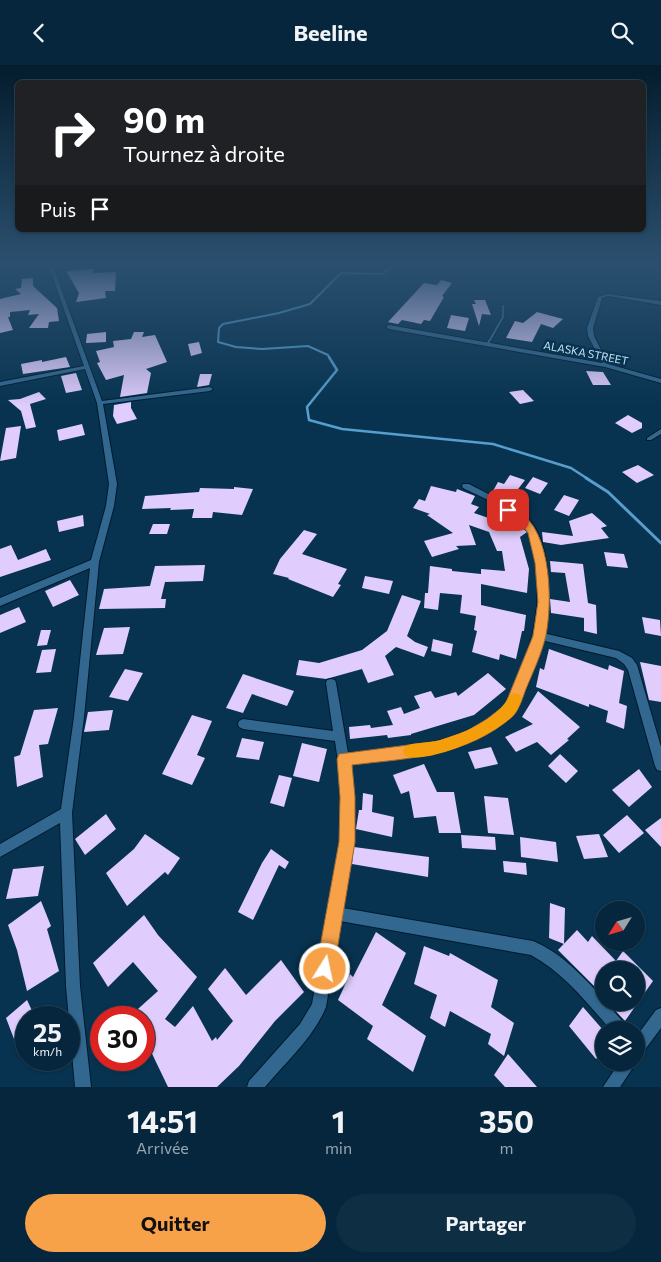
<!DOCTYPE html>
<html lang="fr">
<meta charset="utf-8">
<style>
body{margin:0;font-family:Commissioner,sans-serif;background:#0e2e43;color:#f1f3f6;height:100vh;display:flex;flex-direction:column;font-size:19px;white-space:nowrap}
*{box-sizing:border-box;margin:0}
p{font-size:16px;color:#97a5af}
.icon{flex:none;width:28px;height:28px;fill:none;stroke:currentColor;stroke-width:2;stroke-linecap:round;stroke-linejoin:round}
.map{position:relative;height:1022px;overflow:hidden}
.side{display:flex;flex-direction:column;background:#05263c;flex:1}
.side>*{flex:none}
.top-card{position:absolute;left:15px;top:15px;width:631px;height:152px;border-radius:8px;box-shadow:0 1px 4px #0004,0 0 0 1px #264356;background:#202124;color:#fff;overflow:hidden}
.needle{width:32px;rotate:233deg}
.buttons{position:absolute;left:595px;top:836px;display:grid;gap:10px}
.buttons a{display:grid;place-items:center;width:50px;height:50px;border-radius:50%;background:#05263c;box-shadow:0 1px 4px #0004,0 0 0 1px #264356;font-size:25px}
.speed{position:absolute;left:15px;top:941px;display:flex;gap:10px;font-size:25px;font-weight:700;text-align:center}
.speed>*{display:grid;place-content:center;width:65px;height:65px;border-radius:50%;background:#05263c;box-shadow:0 1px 4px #0004,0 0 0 1px #264356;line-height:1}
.speed small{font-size:12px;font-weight:400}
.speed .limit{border:8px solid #d22;background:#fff;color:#111}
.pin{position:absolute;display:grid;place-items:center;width:42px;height:42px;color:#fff;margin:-21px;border-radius:10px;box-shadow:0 2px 8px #0006}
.me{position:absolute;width:55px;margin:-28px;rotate:10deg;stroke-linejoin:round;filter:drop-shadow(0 0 4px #0008)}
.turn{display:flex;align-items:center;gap:18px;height:105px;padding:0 25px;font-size:22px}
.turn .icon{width:65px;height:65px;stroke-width:2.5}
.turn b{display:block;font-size:35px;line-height:42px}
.then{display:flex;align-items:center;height:48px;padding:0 25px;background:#0003;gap:10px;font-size:19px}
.eta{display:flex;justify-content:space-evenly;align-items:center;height:85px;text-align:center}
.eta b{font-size:30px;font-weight:700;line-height:35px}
.primary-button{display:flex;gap:10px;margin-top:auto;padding:10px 25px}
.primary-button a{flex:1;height:58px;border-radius:30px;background:#f7a149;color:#111;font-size:20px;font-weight:700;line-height:58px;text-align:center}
.primary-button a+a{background:#0e2e43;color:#f1f3f6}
header{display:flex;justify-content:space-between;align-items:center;height:65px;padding:0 25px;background:#05263c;font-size:22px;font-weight:700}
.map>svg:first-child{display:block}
</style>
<header><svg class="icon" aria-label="back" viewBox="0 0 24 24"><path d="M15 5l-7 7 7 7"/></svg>Beeline<svg class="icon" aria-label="search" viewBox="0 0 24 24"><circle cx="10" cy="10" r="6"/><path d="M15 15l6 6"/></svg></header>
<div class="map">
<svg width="661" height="1022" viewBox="0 0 661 1022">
<rect width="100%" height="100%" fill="#073350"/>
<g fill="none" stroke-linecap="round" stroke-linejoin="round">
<path stroke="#579ece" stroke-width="2" d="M330,294L328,290L308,281L262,284L236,282L218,277L219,263L223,259L279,248L310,239L341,208L382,209L396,199"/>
<path stroke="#579ece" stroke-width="2.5" d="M329,292L337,305L307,342L309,355L342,364L493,379L571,403L588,414"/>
<path stroke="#579ece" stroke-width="3" d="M586,413L608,427L661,478"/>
</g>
<path fill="#e0cdfd" d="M94,204L93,208L116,207L115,226H105L106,233L76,237L79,228L66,206Z
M33,213V221L57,243L59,256L49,257L48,263H29L39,249L28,250L30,245L10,247V252H8L13,265L0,268V234L21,229L15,224L21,223L22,214Z
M441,215L452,218L442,231L444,232L430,256L424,255L421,259L402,255L398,259L388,257L424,218L437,220Z
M474,235H485L491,250L482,249L479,261L472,239H476Z
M537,247L563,254L553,263L541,259L532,277L506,273L515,256L523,258Z
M451,250L469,253L465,266L447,263Z
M106,267V277L86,278L87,269Z
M134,267H144L142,272L155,270L167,297L146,304L151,308L147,328L120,332L124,310L106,315L97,298L100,297L96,286L114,282L113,276L131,274Z
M199,277L202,288L191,291L188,279Z
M66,292L70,302L23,309L21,299L42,295V297Z
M586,306L603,307L611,320H593Z
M76,308L82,325L66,328L61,311Z
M200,309H212L209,320L197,322Z
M523,325L534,336L520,339L509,327Z
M39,327L46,334L30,339L36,362L26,364L21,346L8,335L20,334Z
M131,337V343L137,354L117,359L113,351L114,340Z
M628,350L642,358V363L632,368L615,358Z
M82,359L85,370L59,376L57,365Z
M21,361L16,393L0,396L6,363Z
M638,400L654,410L637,418L622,407Z
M510,410L525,415L512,432L493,426L498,417L504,419Z
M533,412L548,418L540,429L525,423Z
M431,421L456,427L457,424L475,431L471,439L479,442L474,448L506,459L513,455L527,467L520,472L529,504L527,528L481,519V540L526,550L524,566H522L516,594L500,589L499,595L472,587L477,566L474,565L476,551L460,548L462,530L440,528L438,545L424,543L425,528H428L430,501L452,504V506L481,509V504L505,506L502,486H497L489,467L469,460L476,480L456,481L459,484L432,492L424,476L453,468L427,450L430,449L413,443L419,434L425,436Z
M234,422L253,424L242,450L213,447L212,453H192L194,444L170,445L171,443L142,444L145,431L199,427L200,423L234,424Z
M564,430L579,435L569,451L554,445Z
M592,448L607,461L601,463L609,473L561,480L543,477L542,467L573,471L569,456Z
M83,450L84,461L59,467L57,456Z
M153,459H170L167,469H149Z
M304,465L317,469L302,489L347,504L338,519L341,520L333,532L288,514L289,513L273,509L280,494Z
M11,480L18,495L46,484L51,495L0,512V484Z
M604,487L624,489L628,503L607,501Z
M550,496L583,499L588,538L596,540L597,569L584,566V553L551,548L550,534L570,537L565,508L551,507Z
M205,500L203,516L165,517L161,534H166L165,543L99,544L104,524L150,521L155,501Z
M365,511L393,516L389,529L362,523Z
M70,515L79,530L53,542L45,526Z
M402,530L421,536L407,571L415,577L428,582L424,592L396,582L385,591L394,610L368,618L362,604L326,614L296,610L299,595L319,598L362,585L387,566Z
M19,542L26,557L0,568V550Z
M642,552L660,555L661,571L645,568Z
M130,562L123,589L96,590L104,563Z
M41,565H51L47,580L37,581Z
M433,574L453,579L451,591L431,586Z
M56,584L51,607L36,608L42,585Z
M549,584L608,605L609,600L624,606L619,638L627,641L624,664L606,657L608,646L589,639V642L536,622L540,603L544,605Z
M640,597L661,601V637L649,635Z
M125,604L143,608L128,636L109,632Z
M488,608L506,624L474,650L411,669V670L388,673L387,670L350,674L349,662L370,660L371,663L393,660L387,646L401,642L404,649L420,643L414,631L431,626L435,633L456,627L458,631Z
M243,609L294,626L287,641L252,629L243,648L226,643Z
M538,626L580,662L567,674L569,675L551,690L537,677L516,687L505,672L533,659L522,652Z
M58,643L48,679L39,680L43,712L17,722L14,692L20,690L34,645Z
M113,645L109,665L84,667L88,647Z
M192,650L212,656L197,690L205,693L192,720L162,709Z
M242,673L264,677L259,695L236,692Z
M302,678L327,684L319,717L293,711Z
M491,682L498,699L475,704L468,687Z
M560,689L578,706L566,718L548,701Z
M424,699L437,727H454L461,768H439L436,751L414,753L409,726L401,729L393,710Z
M639,704L652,722L629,742L612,725Z
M279,710L292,713L284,742L270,738Z
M363,728L373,730L372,747L394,752L392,772L356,764L359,745H362Z
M484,731L508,733L514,770L488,768Z
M106,749L116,764L85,790L75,774Z
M627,750L644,768L619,788L603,770Z
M661,753V782L645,765Z
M145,769L180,793L168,810L165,807L127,841L106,808L134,784Z
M599,769L608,792L584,794L576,771Z
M461,770L495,772L496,785L462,783Z
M520,772L556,777L558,797L521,792Z
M354,782L429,792L428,812L352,799Z
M271,784L289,797L285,804L279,800L253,855L238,847L262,798Z
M503,796L526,798L527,810L504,807Z
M44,801L38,831L6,834L13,804Z
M41,836L51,861L47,864L59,906L27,926L17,885L8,860Z
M550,838L565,843L564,879L549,873Z
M144,850L158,870L197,912L165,954L175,962L193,941L212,976L216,972L217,975L233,956L208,924L225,903L246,930L281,895L304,927L275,956L239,1001L217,1022H168L144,972V952H129L158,926L133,897L108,922L93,898Z
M577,865L588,877L592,871L616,896L623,886L653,916L625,956L608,938H636V905H604V931L558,885Z
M376,867L406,888L382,940L426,971L413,1007L367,974L373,961L338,935L350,909L353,912Z
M424,881L449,891L450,888L498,915L491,942L514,958L504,991L488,979L491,969L450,946L445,962L430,953L437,930L414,919Z
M27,935L35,952H26V963L14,974L6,953Z
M583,942L604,966V985L596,994L569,961Z
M508,989L537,1022H505L494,1010Z"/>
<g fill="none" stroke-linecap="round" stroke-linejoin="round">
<g stroke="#001a2d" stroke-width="4">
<path id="lane" d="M487,280L503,252V241"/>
</g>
<g stroke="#001a2d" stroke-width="2">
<path id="street" d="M48,199H52L102,336L210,322L213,324L210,326L103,339L117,419L114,441L99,497L84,652L72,748L80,921L91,1022H75L66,921L60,758L0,792V779L61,744L74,652L90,503L0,541V533L91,495L106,441L109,419L97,338L85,304L0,321V317L84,301Z
M608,229L661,236V240L608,231L602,233L593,263L594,271L608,299L661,314V318L605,302L389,264L386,262L389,260L602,298L588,271L587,263L598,232Z
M661,364V369L651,375H647V373Z
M463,419H469C489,430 512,439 529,455C552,479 550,538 543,568L619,586L632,593L637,600L661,682V706L657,705L655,701L628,605L624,599L616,593L541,575C536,596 526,630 514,647C509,654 501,659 493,664C450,690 400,693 350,699L352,710L353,777L343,843L533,876C562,888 583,912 604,934V938H606L626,960L628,965H611C586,937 564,908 531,890L340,856L326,942C314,972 286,997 265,1022H247L249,1016L300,959L312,939L341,777L340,710L335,676L243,664L239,662L238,659L239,656L243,654L333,666L326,618L327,615L331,614L335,615L336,618L348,688C400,683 457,681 500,647C509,640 513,629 517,618C533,578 542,539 536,496C535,487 534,475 529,467C516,445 485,434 463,423L462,421Z
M661,943V963L641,990L636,993V972L656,945Z
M619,998H636L620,1022H603Z"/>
</g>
<use href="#lane" stroke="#326890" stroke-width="2.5"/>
<use href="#street" fill="#326890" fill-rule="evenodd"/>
</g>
<linearGradient id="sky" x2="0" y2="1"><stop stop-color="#041c2c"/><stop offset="0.58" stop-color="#2b506f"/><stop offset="1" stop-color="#2b506f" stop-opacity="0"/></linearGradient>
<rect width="661" height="342" fill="url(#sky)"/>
<path fill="#f7a149" stroke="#a1692f" d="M508,441C552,454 553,534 546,570C542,588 533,607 526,624C523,632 519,645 513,651C466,692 410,693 352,700L355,732V777L334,904L331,911L325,914L319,911L316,904L339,777L340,732L337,694L339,689L439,676L467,666L487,654L505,640L533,571L538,537L535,498L528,468L523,461L505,447V442Z"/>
<path fill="#f59e0b" d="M515,628L520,630L522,634C520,638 518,644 515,648C501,668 428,700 405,691L403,686L405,681C416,677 429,678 440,675C465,668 498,654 510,630Z"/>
<g text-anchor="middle" stroke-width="5" stroke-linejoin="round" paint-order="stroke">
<g font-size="11" fill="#c4e0f6" stroke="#073350">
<text transform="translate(586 288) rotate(11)" y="4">ALASKA STREET</text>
</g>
</g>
</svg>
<div class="buttons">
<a><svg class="needle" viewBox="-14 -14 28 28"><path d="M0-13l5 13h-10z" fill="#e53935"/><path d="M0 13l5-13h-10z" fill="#97a5af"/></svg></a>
<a><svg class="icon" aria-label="search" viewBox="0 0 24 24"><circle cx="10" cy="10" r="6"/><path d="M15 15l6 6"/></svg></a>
<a><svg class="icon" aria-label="layers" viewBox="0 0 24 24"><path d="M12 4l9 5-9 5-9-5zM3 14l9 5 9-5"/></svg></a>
</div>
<div class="speed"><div>25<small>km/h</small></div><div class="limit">30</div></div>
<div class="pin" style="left:508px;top:445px;background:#d93025"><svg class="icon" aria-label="arrive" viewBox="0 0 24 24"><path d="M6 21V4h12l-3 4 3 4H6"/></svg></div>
<svg class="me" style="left:325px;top:904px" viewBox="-20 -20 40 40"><circle r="17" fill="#f7a149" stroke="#fff" stroke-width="3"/><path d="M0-11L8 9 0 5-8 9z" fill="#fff"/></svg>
<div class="top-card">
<div class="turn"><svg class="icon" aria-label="right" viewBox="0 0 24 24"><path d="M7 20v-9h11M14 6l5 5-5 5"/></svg><div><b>90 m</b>Tournez à droite</div></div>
<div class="then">Puis<svg class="icon" aria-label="arrive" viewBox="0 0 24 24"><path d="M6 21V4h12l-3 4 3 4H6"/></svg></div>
</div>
</div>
<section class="side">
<div class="eta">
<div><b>14:51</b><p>Arrivée</p></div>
<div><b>1</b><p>min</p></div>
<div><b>350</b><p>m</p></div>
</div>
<div class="primary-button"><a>Quitter</a><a>Partager</a></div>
</section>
